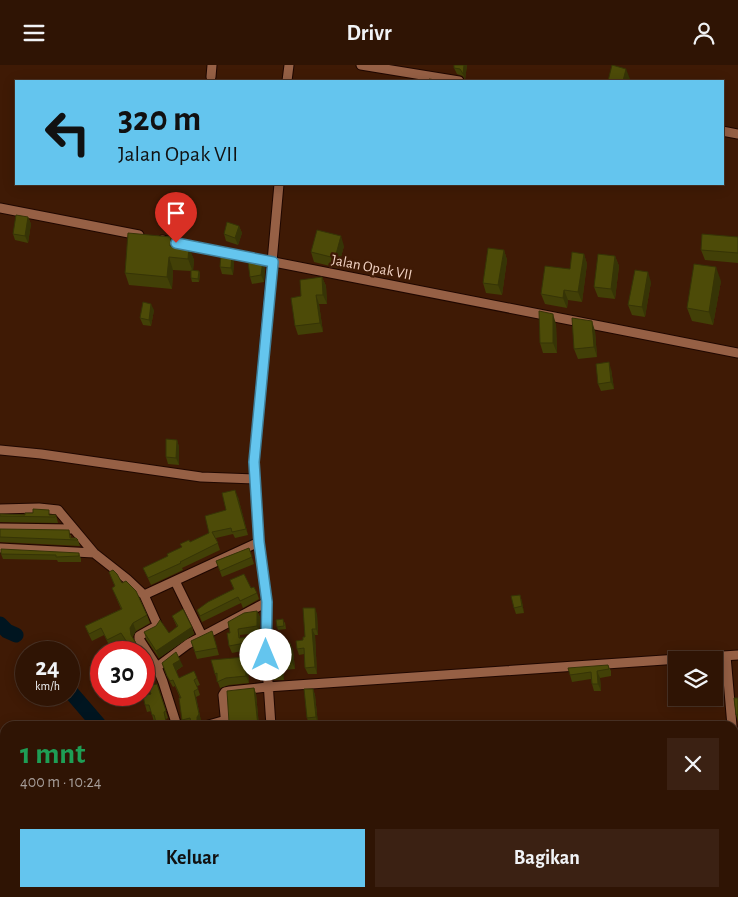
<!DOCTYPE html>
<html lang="id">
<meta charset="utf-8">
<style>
body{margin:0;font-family:"Alegreya Sans",sans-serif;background:#3b2113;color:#f1f3f6;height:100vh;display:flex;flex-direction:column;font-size:19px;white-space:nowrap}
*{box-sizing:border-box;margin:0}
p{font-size:16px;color:#a79e9a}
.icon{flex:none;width:28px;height:28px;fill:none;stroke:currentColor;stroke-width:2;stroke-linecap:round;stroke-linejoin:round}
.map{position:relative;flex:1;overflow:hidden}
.details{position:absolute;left:0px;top:656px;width:739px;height:176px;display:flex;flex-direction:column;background:#2f1404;border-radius:15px 15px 0 0;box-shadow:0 2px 12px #0003,0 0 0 1px #4a3326}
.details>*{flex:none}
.guide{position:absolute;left:15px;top:15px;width:709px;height:105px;border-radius:0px;box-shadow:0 2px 12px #0003,0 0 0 1px #4a3326;background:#64c5ee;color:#111;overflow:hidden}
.fabs{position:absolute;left:668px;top:586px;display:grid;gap:10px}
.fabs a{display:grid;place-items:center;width:55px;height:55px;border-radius:0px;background:#2f1404;box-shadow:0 2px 12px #0003,0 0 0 1px #4a3326;font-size:25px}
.speed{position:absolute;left:15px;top:576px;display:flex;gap:10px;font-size:25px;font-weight:700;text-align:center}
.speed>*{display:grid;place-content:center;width:65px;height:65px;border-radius:50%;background:#2f1404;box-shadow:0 2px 12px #0003,0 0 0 1px #4a3326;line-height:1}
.speed small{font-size:12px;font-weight:400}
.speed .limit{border:8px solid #d22;background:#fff;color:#111}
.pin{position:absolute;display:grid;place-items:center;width:42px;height:42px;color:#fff;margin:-51px -21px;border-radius:50% 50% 50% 0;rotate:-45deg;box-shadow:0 0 5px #0007}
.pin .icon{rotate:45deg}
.me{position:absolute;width:55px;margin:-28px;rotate:0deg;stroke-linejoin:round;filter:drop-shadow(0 0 4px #0008)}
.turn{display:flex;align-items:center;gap:18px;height:105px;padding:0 20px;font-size:22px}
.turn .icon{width:65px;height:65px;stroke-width:2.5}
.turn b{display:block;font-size:35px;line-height:42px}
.round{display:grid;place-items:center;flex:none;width:52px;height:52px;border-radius:0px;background:#3b2113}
.headline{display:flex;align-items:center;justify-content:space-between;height:85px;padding:0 20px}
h1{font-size:30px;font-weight:600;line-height:38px;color:#1e9e55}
.button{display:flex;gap:10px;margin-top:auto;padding:10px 20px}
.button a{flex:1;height:58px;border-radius:0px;background:#64c5ee;color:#111;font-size:20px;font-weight:600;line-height:58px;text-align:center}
.button a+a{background:#3b2113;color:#f1f3f6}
header{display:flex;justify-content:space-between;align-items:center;height:65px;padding:0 20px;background:#2f1404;font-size:22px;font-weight:600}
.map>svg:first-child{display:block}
</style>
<header><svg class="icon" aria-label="menu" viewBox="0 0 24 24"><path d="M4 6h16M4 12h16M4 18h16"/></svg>Drivr<svg class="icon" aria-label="person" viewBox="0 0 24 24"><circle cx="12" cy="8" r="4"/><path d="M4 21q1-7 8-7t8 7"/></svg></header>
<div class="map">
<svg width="738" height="832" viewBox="0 0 738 832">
<rect width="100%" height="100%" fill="#3f1a05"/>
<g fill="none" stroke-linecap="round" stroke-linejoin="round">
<path stroke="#001520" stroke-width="15" d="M0,559L7,566L16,570
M69,625L100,661
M106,832L107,828"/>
<g stroke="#1f0700" stroke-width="11">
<path id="minor" d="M361,0L459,16
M211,12L212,0
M287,16L289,0
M722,66L738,69
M0,143L139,170
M162,175L738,288
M0,385L41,389L201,412L255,414
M0,444L39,443L58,445L94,488L127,514L144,530L157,559L155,562L139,571V574L157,602
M0,463L73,464
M0,483L94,488
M175,516L202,571
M144,530L259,477
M726,591L732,661
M177,661L163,617L157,602L188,579L267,537
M205,661L226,655
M226,661L223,630L225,627L230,626L267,622L738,590
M271,661L265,573L267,537L259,477L254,397L279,119
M734,669H738
M734,684L738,733
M282,828V832"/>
</g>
<use href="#minor" stroke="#966045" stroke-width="9"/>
</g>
<path fill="#424007" d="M467,0L465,15L463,11L457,9L454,3Z
M174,149L173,160L165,159L163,153Z
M28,152L31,159L28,178L15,175L13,169Z
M239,161L242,168L238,180L226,176L224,169Z
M171,172L174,181L189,183L194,195L193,205L199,206L200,209L199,217H192L191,213V206L173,205L172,224L129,220L125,208Z
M738,172V198L705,195L701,185Z
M344,181L338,203L314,197L311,187Z
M504,185L507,195L502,230L486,228L483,218Z
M584,189L587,199L582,237L568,235L567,243L545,239L541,229L570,204Z
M615,191L619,201L615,234L598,232L594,222Z
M234,196L233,210L222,209L220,202Z
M265,202L264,217L252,219L250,212Z
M322,212L326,221L327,239H319L323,267L298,270L295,261L301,231Z
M721,216L713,260L692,256L687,243Z
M651,217L645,252L632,250L628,240Z
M154,245L151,261L143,260L140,253Z
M556,259L557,288H543L540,278Z
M595,266L597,292L578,294L574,284Z
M611,304L614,324L601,326L598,319Z
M177,375L179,382V400L168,399L166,392Z
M238,432L248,470L235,473L233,469L216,473L220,485L182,503L183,505L151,520L143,503L168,491L190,477L209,468L226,445Z
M0,449L56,450L58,458L0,457Z
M0,464L71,470V473L78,475L80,481L0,477Z
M249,483L254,499L222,512L216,496Z
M79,488L81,494V497H58L57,495L3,494L1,489Z
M109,507L122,518L147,550L150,558L136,566L133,571V573L142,588H132L124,576L110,582L104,570L92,576L88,568L85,561L121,544L112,523L115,522Z
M230,515L251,523L257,528L259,534L243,543L241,538L202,557L197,545L234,525Z
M520,530L522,537L524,548L516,549L514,543Z
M257,546L260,552L259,568L240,570V573L259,578L260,595L251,597L247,585L232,588L229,581L230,568Z
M317,549L318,570H315L317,609H308L305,603L304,589L299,590L297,584L303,575Z
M172,551L192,562L194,569L159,593L146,574L144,567L169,568L177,562Z
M285,557L286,564L278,565L277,562Z
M280,570L282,579L290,578L293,585L295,604L283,605L284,615H274L272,609Z
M214,572L219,590L197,594L191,576Z
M144,590L150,600L153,608L144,613Z
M245,592L247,598L249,618L229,620L220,623L215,609Z
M162,598L183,601L176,606L179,613H197L200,620L197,621L200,630L196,632L201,656L199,659H192L185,661L182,655L180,633L175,621L173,622L170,617Z
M608,600L611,606V611L600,613L601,626H594L592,619L591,614L572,617L570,610Z
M157,619L168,653L166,654L168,661H157L156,656L154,657L151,646L147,647L145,640Z
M254,623L256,629L259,661H231L229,657Z
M313,624L315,630L318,659L309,660L307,653Z
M738,633V657L736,650Z
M734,791L738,796V819H734Z
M248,828H269L270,832H249Z
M618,828H631L632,832H619Z"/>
<path fill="#363406" d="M464,0H467L465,15L463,9Z
M626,4L630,14L629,16H623Z
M172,142L174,149L173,160L171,154Z
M28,152L31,159L28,178L25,171Z
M239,161L242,168L238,180L235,173Z
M341,171L344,181L338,203L335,193Z
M171,172L175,184L174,193L170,181Z
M189,183L194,195L193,207L188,194Z
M504,185L507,195L502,230L498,220Z
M232,189L234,196L233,210L231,203Z
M584,189L587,199L582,237L578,227Z
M615,191L619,201L615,234L611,224Z
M169,192L173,205L172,224L167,212Z
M263,196L265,202L264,217L261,210Z
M716,202L721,216L713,260L709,247Z
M199,206L200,209L199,217L198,214Z
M648,207L651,217L645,252L642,242Z
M322,212L326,221L327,239L323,230Z
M564,225L568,235L567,243L563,233Z
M316,230L319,239L323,267L320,258Z
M151,239L154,245L151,261L149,255Z
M553,249L556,259L557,288L553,278Z
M592,256L595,266L597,292L594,282Z
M609,297L611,304L614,324L611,317Z
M177,375L179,382V400L176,393Z
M235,425L238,432L248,470L246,464Z
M520,530L522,537L524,548L522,541Z
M315,543L317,549L318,570L316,564Z
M257,546L260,552L259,568L257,561Z
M133,558L136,566L133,571L134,577L131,570L130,563Z
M192,562L194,569L159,593L156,586Z
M312,564L315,570L317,609L315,602Z
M257,572L259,578L260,595L258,588Z
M290,578L293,585L295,604L292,597Z
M245,592L247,598L249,618L246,611Z
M180,595L183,601L175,606L173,599Z
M280,598L283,605L284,615L281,608Z
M597,606L600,613L601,626L598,619Z
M254,623L256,629L259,661H258Z
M313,624L315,630L318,659L316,652Z
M194,626L196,632L201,656L199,659V661L197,657Z
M736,791L738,796V813L737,812Z"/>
<path fill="#4d4b08" stroke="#363406" d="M454,0H464L463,9L460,4L454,3Z
M612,0L626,4L623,16H608Z
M429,14L443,16H429Z
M164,141L172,142L171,154L163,153Z
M16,150L28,152L25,171L13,169Z
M227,157L239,161L235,173L224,169Z
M317,165L341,171L335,193L311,187Z
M128,168L171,172L170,181L189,183L188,194L169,192L167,212L125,208Z
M702,169L738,172V188L701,185Z
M488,183L504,185L498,220L483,218Z
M572,187L584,189L578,227L564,225L563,233L541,229L545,201L570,204Z
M221,188L232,189L231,203L220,202Z
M598,189L615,191L611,224L594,222Z
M263,196L261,210L250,212L248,197Z
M694,199L716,202L709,247L687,243Z
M191,205L199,206L198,214L191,213Z
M635,205L648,207L642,242L628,240Z
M322,212L323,230H316L320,258L295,261L291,233L301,231L300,215Z
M143,237L151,239L149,255L140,253Z
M539,246L553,249V278H540Z
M572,253L592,256L594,282L574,284Z
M609,297L611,317L598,319L596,299Z
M166,374L177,375L176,393L166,392Z
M235,425L246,464L232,467L231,463L212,467L218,478L180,497L181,498L148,513L143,503L168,491L167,489L182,482L180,479L189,475L190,477L209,468L205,451L226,445L222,428Z
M33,444L49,445V450H56L55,452L0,451V449L25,450V448H33Z
M0,464L69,465L70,473H76L78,475L0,472Z
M249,483L252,492L220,506L216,496Z
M1,484L79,488V491L56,492V490L1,489Z
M113,505L117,509L122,518L126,516L136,526L147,550L133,558L130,563L131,570L142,588H134L121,568L107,575L101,563L89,569L85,561L122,544L112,523L115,521L109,507Z
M244,509L251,523L254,522L257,528L240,536L238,532L200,551L197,545L208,537L234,524L230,515Z
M520,530L522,541L514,543L511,531Z
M303,543H315L316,564H312L315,602L305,603L304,583L297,584L296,576L303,575V572H305Z
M183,544L192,562L156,586L144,567L156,561L160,555L169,568L178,561L172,551Z
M257,546V561L238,564L239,573L257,572L258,588L248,590L245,578L229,581L227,568H230L228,557L244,548Z
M283,554L284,561L277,562L276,555Z
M212,566L217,583L195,587L191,576Z
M280,570V579L290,578L292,597L280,598L281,608L272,609L269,571Z
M176,587L180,595L173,599L179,613L194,606L197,613L194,615L198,624L194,626L199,649L197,652V657L199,659L204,660V661H192L190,653L182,655L179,633H181L173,615L170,616L167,611L162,598Z
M144,590L150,600L144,604Z
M245,592L246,611L226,613L217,617V608L215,609L211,595Z
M608,600L609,604L597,606L598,619H592L591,607L570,610L568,603Z
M157,619L166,646L164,647L167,661H157L154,650H152L149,640H145L143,631L151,629L148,621Z
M254,623L258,661H242L241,656L229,657L227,626Z
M304,624H313L316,652L307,653Z
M734,633H738V650H736Z
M734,791H736L737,812H734Z
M0,824H5V828H35L34,832H0Z
M193,828H235L236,832H194Z
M248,828H267L268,829L249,831Z
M321,828H330L331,832H321Z
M618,828H630V830L619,831Z
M726,831H738V832H726Z"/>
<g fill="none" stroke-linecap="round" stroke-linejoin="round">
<g stroke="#41809b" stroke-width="12">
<path id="route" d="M176,178L273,197L254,397L259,477L267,537L266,590"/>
</g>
<use href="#route" stroke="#64c5ee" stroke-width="9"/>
</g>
<g text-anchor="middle" stroke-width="5" stroke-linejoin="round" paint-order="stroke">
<g font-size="15" fill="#f1d2c3" stroke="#3f1a05">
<text transform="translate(372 202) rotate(11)" y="5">Jalan Opak VII</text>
</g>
</g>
</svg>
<div class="fabs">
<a><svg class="icon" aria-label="layers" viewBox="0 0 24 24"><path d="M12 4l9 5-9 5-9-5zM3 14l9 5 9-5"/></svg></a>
</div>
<div class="speed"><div>24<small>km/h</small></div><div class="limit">30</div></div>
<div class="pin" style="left:176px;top:178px;background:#d93025"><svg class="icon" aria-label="arrive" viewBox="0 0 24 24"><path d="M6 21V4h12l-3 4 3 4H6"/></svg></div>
<svg class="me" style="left:266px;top:590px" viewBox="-20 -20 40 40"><circle r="19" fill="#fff"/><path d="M0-13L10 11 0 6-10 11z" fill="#64c5ee"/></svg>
<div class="guide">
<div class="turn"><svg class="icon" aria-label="left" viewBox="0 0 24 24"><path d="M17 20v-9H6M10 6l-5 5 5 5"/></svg><div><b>320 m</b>Jalan Opak VII</div></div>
</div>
<section class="details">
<div class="headline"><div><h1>1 mnt</h1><p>400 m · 10:24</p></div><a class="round"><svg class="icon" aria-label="close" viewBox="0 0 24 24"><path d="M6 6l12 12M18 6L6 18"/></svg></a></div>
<div class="button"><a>Keluar</a><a>Bagikan</a></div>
</section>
</div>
